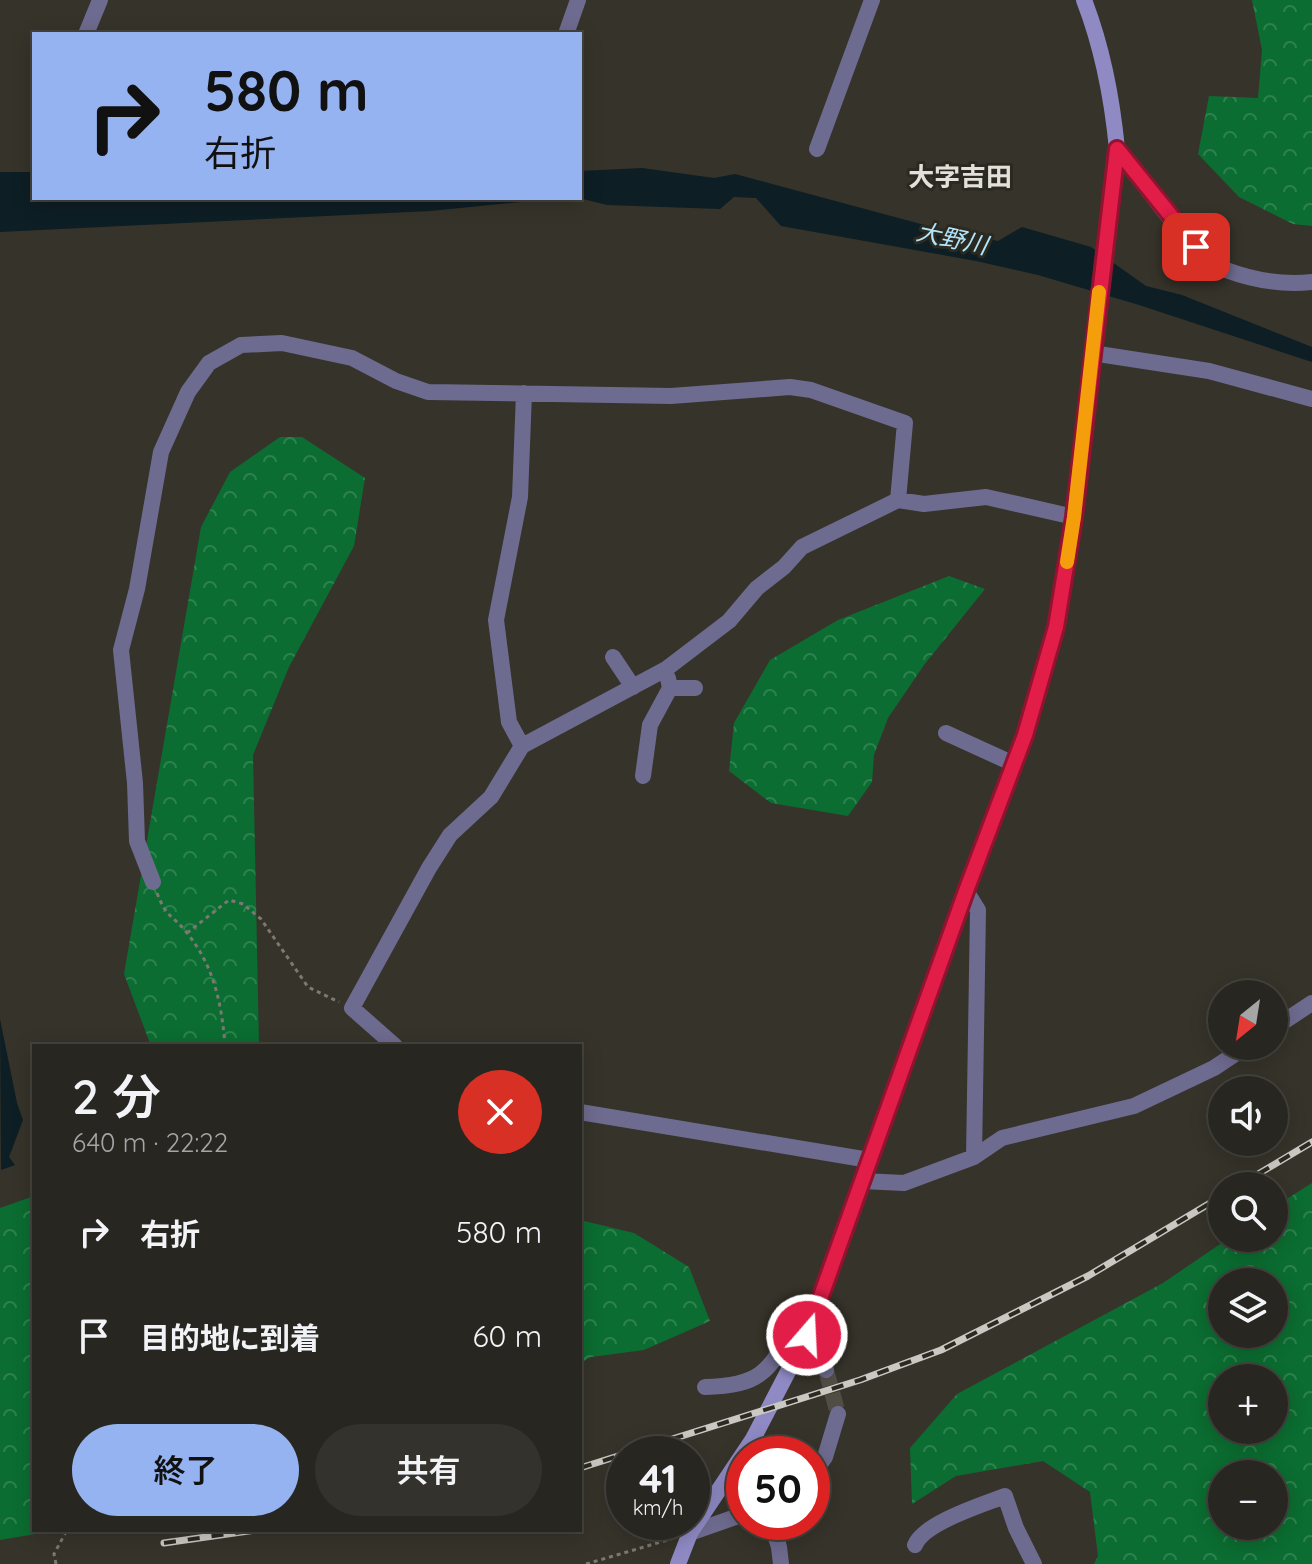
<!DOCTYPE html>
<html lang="ja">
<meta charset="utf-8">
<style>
body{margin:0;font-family:Quicksand,"Noto Sans JP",sans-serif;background:#34322d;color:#f1f3f6;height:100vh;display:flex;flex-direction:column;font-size:30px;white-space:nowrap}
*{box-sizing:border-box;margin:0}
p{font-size:26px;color:#a5a5a5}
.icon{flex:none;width:44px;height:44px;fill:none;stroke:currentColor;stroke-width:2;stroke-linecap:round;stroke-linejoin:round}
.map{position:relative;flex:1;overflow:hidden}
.panel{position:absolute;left:32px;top:1044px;width:550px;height:488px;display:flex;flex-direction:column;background:#282620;border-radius:0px;box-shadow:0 4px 20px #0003,0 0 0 2px #44433e}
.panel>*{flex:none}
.guide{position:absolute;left:32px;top:32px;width:550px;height:168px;border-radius:0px;box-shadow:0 4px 20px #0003,0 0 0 2px #44433e;background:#95b2f1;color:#111;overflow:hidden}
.needle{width:52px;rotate:210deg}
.fabs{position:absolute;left:1208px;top:980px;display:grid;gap:16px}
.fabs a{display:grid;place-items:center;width:80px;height:80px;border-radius:50%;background:#282620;box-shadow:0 4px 20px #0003,0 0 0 2px #44433e;font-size:40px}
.speed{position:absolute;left:606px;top:1436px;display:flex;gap:16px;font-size:40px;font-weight:700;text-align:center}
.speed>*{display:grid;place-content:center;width:104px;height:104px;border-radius:50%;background:#282620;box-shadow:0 4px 20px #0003,0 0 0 2px #44433e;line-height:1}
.speed small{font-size:20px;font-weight:400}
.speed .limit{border:12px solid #d22;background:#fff;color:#111}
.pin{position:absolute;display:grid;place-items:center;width:68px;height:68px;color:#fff;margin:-34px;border-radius:16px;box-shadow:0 4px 12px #0006}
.me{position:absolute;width:88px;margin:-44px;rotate:19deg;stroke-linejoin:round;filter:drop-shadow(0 0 6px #0008)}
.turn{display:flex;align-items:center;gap:28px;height:168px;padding:0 40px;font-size:36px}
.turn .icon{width:104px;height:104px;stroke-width:2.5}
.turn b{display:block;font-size:56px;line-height:68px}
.round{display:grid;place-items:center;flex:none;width:84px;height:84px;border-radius:42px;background:#34322d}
.overview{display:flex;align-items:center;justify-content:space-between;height:136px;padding:0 40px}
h1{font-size:48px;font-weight:600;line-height:60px}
.cta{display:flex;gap:16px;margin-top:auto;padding:16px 40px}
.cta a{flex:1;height:92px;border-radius:48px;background:#95b2f1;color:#111;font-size:32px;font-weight:600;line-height:92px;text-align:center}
.cta a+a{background:#34322d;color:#f1f3f6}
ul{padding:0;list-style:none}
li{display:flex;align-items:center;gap:24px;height:104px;padding:0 40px}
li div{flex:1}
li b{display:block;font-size:30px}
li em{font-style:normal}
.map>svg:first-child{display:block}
</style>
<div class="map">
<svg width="1312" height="1564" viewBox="0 0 1312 1564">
<defs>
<pattern id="forest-crowns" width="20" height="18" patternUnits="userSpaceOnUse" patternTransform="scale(2)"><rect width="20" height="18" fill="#0b6d31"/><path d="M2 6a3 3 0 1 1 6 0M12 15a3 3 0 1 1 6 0" fill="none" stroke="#2e824e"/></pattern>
</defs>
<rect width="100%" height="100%" fill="#36332a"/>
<path fill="url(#forest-crowns)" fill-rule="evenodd" d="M1252,0H1312V226L1293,224L1239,197L1198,154L1209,96L1258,98L1262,50Z
M280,437H302L365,478L354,546L289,667L253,755L259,1046H151L124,974L201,527L230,472Z
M949,576L985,589L924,665L888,718L874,755L872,782L848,816L771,803L729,771L734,723L770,660L838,620Z
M1312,1183V1564H1094L1098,1556L1090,1492L1043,1461L956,1476L912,1504L910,1448L957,1394L1163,1283L1229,1238H1274V1207ZM1274,1282V1334H1222V1282ZM1222,1378H1274V1430H1222ZM1222,1474H1274V1526H1222Z
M34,1196V1530H59L0,1540V1208Z
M580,1220L634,1233L689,1267L710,1321L644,1350L591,1357L580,1363Z"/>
<path fill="#0d1e24" d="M642,168L714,178L735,174L932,227L998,241L1022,227L1091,247L1146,286L1182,295L1312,347V362L1139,305L1038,275L976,261L781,226L756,198L734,197L720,209L607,205L579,198L580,171Z
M0,172H34V198H560L430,211L0,232Z
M0,1019L17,1103L23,1120L9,1157L15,1165L1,1170Z"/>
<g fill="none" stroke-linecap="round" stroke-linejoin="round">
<path stroke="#504d44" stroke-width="16" stroke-dasharray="16 8" stroke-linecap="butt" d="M826,1370L838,1414"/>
<path stroke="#7b7971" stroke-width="3" stroke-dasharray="4 4" stroke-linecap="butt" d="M157,893C167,919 173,915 187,933C214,966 222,1005 225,1046
M187,933L229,900L243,904L261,919L308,987L339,1002
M56,1564L54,1554L67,1530
M586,1564L671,1539"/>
<path stroke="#6e6b90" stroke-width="16" d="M86,34L100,0
M566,34L578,0
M817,149L872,0
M1117,149C1141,179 1192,256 1226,270C1253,280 1284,285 1312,282
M1092,353L1209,371L1312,399
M613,657L633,687
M668,678L670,688H695
M946,733L1014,764
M522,746L666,669L729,621L757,588L784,567L802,547L898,500L924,504L986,497L1074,517
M643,776L650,725L670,688
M153,882L137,841L135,783L121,650L137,589L161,452L188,392L209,363L241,345L282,343L352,358L396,381L428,392L671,396L790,387L811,390L905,423L898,500
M966,891L978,910L974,1157
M1274,1028L1312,1003
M395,1046L352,1008L429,868L450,835L491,797L522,746L509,722L496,620L520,497L524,393
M580,1112L869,1160
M862,1181L904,1183L974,1157L1002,1138L1134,1106L1214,1068L1247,1046
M807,1335L820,1349L826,1370
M705,1387C766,1386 771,1367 798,1318L815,1313
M812,1475L825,1457L838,1414
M771,1522L779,1547L781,1564
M690,1533L744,1514
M915,1545C924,1523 982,1505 1005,1496L1016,1528L1034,1564"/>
<path stroke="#8f8ac4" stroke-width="16" d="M678,1564L690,1533L753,1439L807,1335L966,891L1025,735L1056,627L1074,517L1117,149C1112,97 1103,49 1084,0"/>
<g stroke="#cac8c2" stroke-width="7">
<path id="rail" d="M1238,1186L1312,1142
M580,1468L860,1380L941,1350L1088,1276L1222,1196
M164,1543L256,1530"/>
</g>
<use href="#rail" stroke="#2b2920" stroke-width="4" stroke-dasharray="12" stroke-linecap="butt"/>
</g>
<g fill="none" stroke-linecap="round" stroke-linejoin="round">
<g stroke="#92132f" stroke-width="20">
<path id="route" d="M807,1335L966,891L1025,735L1056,627L1074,517L1117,149L1196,247"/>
</g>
<use href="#route" stroke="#e11d48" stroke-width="14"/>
<path stroke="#f59e0b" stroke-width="14" d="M1067,562L1074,517L1099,292"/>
</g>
<g text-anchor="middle" stroke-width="6" stroke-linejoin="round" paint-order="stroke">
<g font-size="24" font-style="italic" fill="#b0e5fb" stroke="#2b2920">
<text transform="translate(952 239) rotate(12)" y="8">大野川</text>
</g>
<g font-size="26" font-weight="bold" fill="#e1e0da" stroke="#2b2920">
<text x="960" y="186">大字吉田</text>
</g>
</g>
</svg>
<div class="fabs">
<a><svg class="needle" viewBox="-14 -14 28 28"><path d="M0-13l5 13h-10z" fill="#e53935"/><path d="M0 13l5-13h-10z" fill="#a5a5a5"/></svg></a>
<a><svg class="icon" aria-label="sound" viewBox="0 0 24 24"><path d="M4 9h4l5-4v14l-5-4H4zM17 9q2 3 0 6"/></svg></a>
<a><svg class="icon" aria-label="search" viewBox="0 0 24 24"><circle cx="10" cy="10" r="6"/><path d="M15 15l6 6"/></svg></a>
<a><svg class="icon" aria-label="layers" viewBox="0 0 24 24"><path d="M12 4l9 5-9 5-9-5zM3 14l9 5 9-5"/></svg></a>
<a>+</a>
<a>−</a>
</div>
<div class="speed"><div>41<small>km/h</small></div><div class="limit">50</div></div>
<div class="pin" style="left:1196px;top:247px;background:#d93025"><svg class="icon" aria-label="arrive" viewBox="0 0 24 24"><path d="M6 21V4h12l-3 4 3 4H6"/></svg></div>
<svg class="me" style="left:807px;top:1335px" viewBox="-20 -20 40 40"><circle r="17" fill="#e11d48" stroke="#fff" stroke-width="3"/><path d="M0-11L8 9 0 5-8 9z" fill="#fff"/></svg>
<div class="guide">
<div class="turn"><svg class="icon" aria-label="right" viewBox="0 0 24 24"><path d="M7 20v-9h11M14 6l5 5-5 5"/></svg><div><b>580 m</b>右折</div></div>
</div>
<section class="panel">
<div class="overview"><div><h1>2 分</h1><p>640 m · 22:22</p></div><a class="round" style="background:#d93025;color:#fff"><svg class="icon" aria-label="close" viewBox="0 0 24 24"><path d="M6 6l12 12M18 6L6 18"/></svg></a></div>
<ul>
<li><svg class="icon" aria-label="right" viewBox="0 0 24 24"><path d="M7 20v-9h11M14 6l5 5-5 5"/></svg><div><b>右折</b></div><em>580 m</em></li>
<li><svg class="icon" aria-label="arrive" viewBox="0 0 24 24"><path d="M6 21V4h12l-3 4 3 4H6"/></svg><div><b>目的地に到着</b></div><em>60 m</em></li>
</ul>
<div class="cta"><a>終了</a><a>共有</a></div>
</section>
</div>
